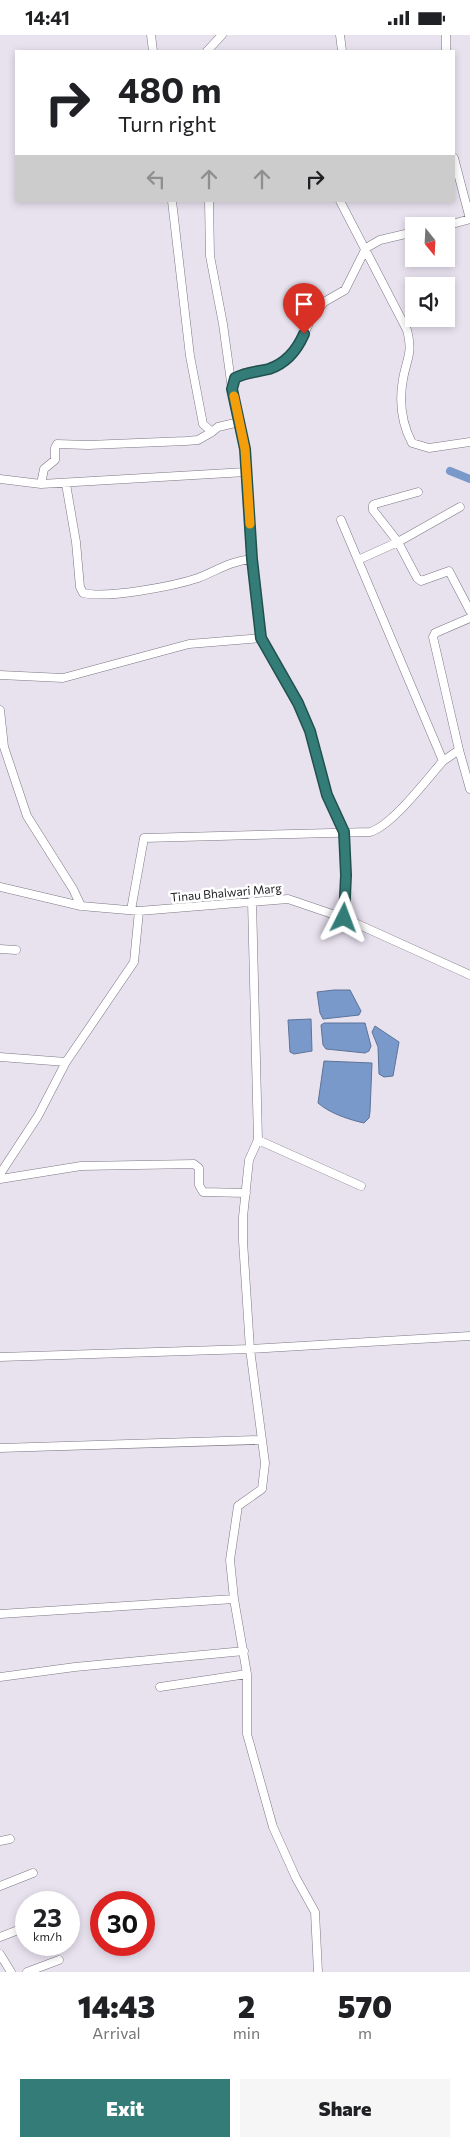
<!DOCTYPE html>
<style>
body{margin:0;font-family:Commissioner,sans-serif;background:#f6f6f6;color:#202124;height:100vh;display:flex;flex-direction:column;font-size:19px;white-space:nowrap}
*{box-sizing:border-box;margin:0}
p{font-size:16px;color:#757577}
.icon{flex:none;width:28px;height:28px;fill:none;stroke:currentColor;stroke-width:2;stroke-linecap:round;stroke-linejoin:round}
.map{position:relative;height:1937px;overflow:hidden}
.panel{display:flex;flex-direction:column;background:#fff;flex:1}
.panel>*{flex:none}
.hud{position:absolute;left:15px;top:15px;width:440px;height:152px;border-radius:0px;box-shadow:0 2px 8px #0003;background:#fff;color:#202124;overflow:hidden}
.needle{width:32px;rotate:162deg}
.controls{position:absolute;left:405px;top:182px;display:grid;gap:10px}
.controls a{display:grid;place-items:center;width:50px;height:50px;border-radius:0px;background:#fff;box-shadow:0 2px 8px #0003;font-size:25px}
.speed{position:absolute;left:15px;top:1856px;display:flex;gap:10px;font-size:25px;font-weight:700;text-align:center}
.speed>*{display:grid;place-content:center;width:65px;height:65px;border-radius:50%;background:#fff;box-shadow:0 2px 8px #0003;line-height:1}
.speed small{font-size:12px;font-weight:400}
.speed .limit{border:8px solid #d22;background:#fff;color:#111}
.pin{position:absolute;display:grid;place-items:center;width:42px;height:42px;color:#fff;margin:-51px -21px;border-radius:50% 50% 50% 0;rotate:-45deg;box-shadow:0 0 5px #0007}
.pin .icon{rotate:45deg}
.me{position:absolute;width:55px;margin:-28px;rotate:3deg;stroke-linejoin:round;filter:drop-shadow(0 0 4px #0008)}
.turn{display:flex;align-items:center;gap:18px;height:105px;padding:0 20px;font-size:22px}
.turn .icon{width:65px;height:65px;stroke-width:2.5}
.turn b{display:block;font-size:35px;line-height:42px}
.lanes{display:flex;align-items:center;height:48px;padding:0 20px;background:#0003;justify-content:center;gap:25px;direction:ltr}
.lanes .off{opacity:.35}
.eta{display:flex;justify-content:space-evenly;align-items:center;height:85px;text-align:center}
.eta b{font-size:30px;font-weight:800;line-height:35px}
.cta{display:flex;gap:10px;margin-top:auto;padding:10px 20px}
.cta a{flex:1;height:58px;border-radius:0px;background:#347c77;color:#fff;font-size:20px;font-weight:800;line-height:58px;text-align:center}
.cta a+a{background:#f6f6f6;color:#202124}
.status{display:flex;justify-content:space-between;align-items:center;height:35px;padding:0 25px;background:#fff;direction:ltr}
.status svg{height:14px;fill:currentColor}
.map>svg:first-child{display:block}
</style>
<div class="status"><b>14:41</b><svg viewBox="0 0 49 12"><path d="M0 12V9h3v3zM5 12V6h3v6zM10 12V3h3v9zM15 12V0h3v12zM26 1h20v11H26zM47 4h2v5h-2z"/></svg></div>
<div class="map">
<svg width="470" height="1937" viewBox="0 0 470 1937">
<rect width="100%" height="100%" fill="#e8e2ef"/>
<path fill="#7999cb" stroke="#5d7398" d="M334,955H350L361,976L359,980L323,984L320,978L317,957Z
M311,984L312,1016L294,1019L290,1017L288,985Z
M324,988H365L371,1011L369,1016L365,1018L326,1014L323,1010L321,990Z
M375,991L399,1007L393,1041L384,1042L379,1039L378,1012L372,997Z
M324,1026L372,1028L370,1077L369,1083L364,1088C350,1085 329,1078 318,1068Z"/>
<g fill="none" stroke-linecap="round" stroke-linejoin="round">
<path stroke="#7999cb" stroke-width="8" d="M450,436L470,444"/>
<g stroke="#7c7783" stroke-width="9">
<path id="minor" d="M151,0L153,16
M340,0L342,16
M446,0V16
M207,16L222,0
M454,123L470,184
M172,166L190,321L203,389L212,397L218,392L239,387
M209,166L210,221L223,289L232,354L245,414L252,524L261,603L298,668L310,696L327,760L344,797L346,840L344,883
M340,166L407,295C413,319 407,322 403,344C399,366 402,389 412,408L429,413L470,407
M445,191L470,184
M232,352L235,343L244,338L269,333L288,324L299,311L310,286L324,267L345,255L366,213L380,205L414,197
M0,444L41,449L246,437
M41,449L44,434L55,425V413L57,409L88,410L186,406L198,405L212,397
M66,449L76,507L80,552L83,558C107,564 174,551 198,543C218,535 230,526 252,524
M418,457L375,469L373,470V475L398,507L417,543L421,546L449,536L470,576
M358,525L398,507L460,472
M0,640L63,643L189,609L261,603
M0,675L4,712L27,781L73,854L81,871
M459,715L433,602L435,598L470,583
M443,726L459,715L470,754
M0,852L81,871L139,876L288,864L344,883L470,940
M252,866L258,1105L249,1125L243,1182V1206L250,1314L265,1428L262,1454L238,1471L230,1525L234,1564L247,1639V1699L273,1792L296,1843L315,1877L318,1937
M131,875L144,803L370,797C392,791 427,744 443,726L341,485
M0,914L16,915
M0,1022L66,1027
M258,1105L361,1151
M0,1139L38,1081L66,1027L134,927L139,876
M0,1144L81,1131L194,1129L199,1133V1150L203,1157L246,1158
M0,1322L250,1314L470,1301
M0,1413L260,1405
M0,1579L234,1564
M0,1642L75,1632L244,1616
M160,1652L247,1639
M0,1806L10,1804
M0,1851L33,1838
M0,1902L26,1892
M0,1919L11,1937
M27,1937L59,1925"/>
</g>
<use href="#minor" stroke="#fff" stroke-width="8"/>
</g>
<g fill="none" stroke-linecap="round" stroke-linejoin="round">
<g stroke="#22514d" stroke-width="12">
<path id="route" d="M304,299C297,315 287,328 269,334C257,337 246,337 235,343L232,354L245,414L252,524L261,603L298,668L310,696L327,760L344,797L346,840L344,883"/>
</g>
<use href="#route" stroke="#347c77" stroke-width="9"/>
<path stroke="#f59e0b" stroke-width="9" d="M234,361L245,414L250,489"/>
</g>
<g text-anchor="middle" stroke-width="5" stroke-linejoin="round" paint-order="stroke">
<g font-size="12" fill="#1d1b20" stroke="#fff">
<text transform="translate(226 858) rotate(-5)" y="4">Tinau Bhalwari Marg</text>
</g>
</g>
</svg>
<div class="controls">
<a><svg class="needle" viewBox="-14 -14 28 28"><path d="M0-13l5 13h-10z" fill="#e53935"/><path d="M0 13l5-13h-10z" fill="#757577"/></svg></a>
<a><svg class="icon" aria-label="sound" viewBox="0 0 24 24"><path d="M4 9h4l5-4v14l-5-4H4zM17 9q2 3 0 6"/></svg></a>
</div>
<div class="speed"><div>23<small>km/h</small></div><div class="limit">30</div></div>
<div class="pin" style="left:304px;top:299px;background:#d93025"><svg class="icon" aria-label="arrive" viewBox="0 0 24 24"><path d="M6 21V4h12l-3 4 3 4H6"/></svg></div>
<svg class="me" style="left:344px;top:883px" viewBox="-20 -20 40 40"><path d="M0-17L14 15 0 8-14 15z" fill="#347c77" stroke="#fff" stroke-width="4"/></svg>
<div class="hud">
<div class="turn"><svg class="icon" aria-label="right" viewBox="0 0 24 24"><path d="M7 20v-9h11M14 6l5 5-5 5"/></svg><div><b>480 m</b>Turn right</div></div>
<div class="lanes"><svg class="icon off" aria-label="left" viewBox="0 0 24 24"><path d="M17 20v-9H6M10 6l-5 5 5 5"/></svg><svg class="icon off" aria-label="ahead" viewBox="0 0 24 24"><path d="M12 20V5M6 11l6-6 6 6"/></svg><svg class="icon off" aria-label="ahead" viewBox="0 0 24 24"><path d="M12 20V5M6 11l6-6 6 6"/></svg><svg class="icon" aria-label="right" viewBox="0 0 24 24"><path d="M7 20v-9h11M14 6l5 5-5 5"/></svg></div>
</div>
</div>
<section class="panel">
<div class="eta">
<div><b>14:43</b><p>Arrival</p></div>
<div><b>2</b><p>min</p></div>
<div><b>570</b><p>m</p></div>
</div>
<div class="cta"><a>Exit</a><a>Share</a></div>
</section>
